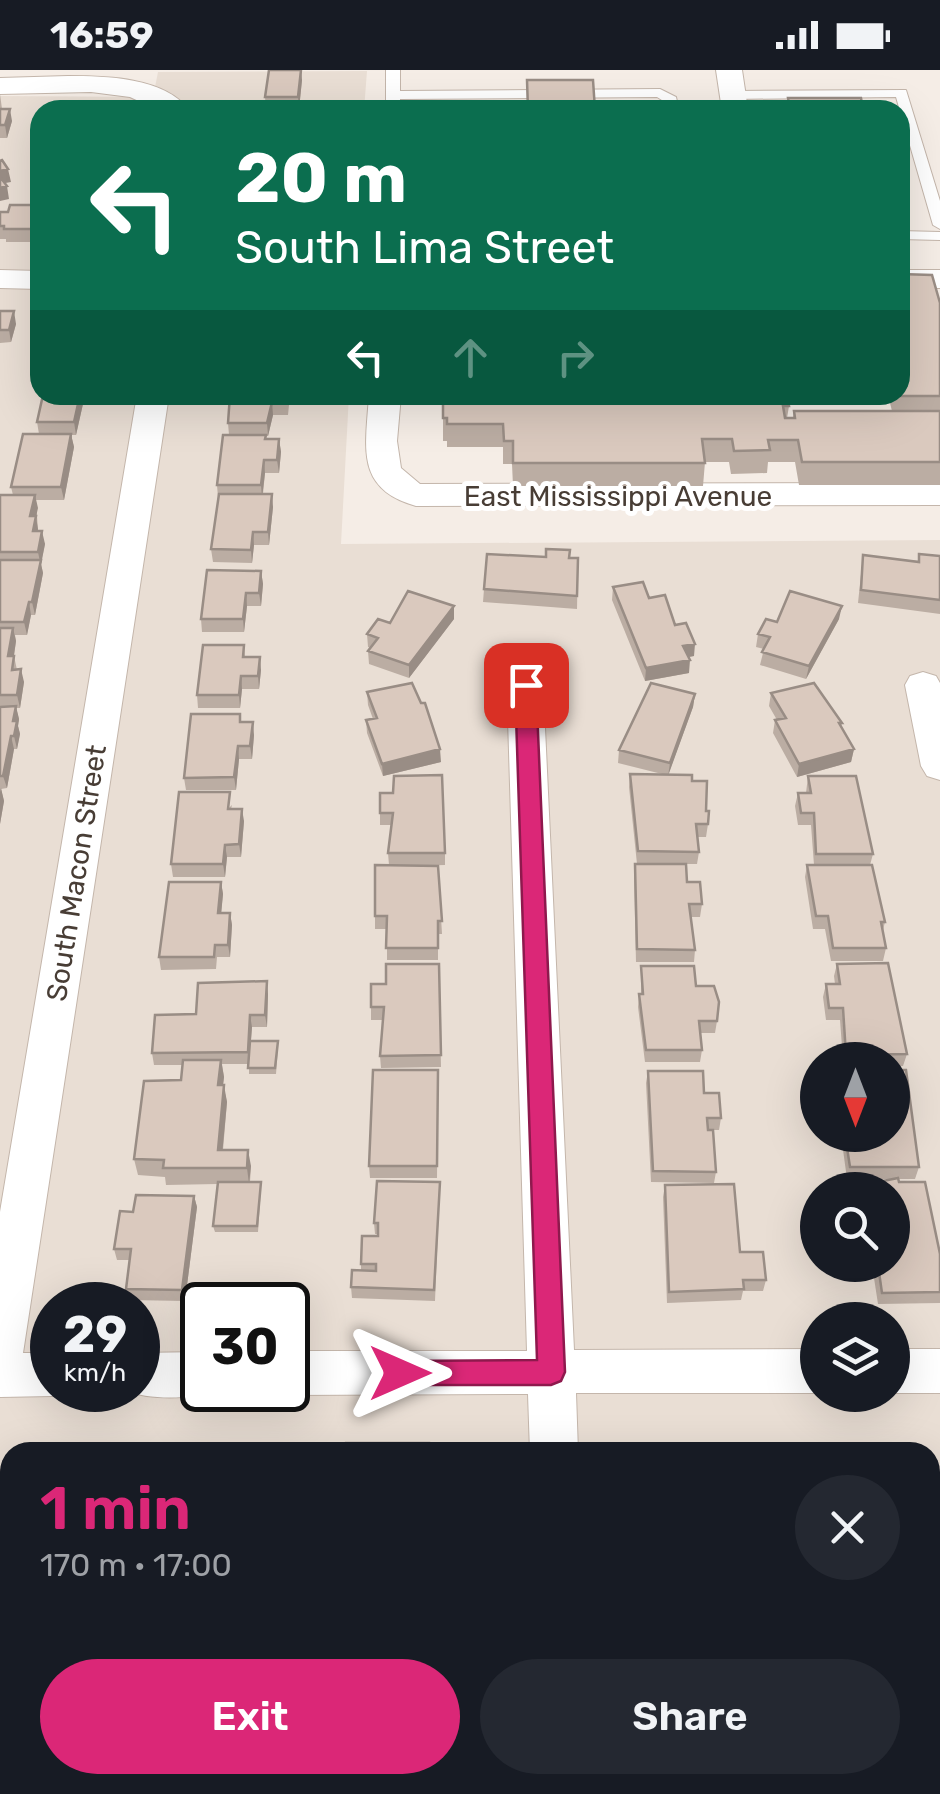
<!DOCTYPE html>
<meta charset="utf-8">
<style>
body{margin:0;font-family:Rubik,sans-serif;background:#242831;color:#f1f3f6;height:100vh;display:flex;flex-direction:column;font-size:38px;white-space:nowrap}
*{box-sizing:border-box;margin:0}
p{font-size:32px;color:#9ea1a6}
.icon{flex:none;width:55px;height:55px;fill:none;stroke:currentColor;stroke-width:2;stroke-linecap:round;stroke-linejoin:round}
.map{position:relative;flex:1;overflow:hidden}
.drawer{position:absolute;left:0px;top:1372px;width:940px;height:352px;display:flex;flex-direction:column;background:#171b24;border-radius:30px 30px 0 0;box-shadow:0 10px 40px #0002}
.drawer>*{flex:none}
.guide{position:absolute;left:30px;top:30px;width:880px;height:305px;border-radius:30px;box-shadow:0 10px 40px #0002;background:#0b6e4f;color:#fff;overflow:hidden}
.needle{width:65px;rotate:180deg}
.buttons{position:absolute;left:800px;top:972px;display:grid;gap:20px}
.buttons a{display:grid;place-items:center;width:110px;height:110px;border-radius:50%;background:#171b24;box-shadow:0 10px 40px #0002;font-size:50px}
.speed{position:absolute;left:30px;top:1212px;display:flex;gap:20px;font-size:50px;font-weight:700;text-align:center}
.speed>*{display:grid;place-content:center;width:130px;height:130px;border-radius:50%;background:#171b24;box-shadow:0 10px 40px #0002;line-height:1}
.speed small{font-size:25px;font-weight:400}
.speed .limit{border:5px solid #111;border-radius:15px;background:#fff;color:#111}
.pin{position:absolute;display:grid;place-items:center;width:85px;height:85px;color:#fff;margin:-42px;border-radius:20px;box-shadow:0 5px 15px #0006}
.me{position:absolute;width:110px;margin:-55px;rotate:90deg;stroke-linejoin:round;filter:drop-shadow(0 0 8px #0008)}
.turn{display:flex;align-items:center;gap:35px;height:210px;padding:0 40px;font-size:45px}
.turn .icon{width:130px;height:130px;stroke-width:2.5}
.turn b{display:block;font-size:70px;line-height:85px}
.lanes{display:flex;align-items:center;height:95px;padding:0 40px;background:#0003;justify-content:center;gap:50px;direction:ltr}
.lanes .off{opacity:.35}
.round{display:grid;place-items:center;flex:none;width:105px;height:105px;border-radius:52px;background:#242831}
.headline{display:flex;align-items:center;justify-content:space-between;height:170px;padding:0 40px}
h1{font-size:60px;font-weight:600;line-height:75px;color:#db2777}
.button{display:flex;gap:20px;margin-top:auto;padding:20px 40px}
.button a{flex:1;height:115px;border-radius:60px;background:#db2777;color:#fff;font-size:40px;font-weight:600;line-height:115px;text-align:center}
.button a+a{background:#242831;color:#f1f3f6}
.status{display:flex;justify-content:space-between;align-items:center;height:70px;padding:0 50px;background:#171b24;direction:ltr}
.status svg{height:28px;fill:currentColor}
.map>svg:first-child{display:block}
</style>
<div class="status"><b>16:59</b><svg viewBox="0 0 49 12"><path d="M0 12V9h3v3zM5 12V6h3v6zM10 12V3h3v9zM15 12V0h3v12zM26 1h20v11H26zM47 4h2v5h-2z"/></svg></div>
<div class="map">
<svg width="940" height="1724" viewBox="0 0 940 1724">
<rect width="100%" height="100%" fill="#f5ede6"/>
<path fill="#e9ded4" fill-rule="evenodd" d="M367,1L364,40H40V325H349L341,474L940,470V1724H0V26L153,27L158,2ZM818,990H892V1065H818ZM818,1120H892V1195H818ZM52,1235H138V1320H52ZM202,1235H288V1320H202ZM818,1250H892V1325H818ZM10,1382H930V1715H10Z"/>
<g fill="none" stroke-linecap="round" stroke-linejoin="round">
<g stroke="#c4b6ab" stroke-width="2">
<path id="lane" d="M386,0H400V21L660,19L676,27L679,40H665V32L657,27L400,29V40H386Z
M906,20L940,131V159L933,155L896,27L733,29L726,25L733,21Z
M900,161L940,162V170L900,169Z"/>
</g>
<g stroke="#c4b6ab" stroke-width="2">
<path id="street" d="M716,0H742L748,40H722Z
M68,6C106,6 164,7 189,40H158L130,27L91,22L0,24V8Z
M0,200L40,201V219L0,218Z
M900,200H940V218H900Z
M137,325H169L23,1283H52V1320H67L52,1326L0,1327V1142Z
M369,325H401L397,371L401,398L420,414L940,413V435L416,436C354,419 366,376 369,325Z
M525,602L538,606L543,615L574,1280L818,1279V1323H576L578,1382H530L528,1324L288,1325L276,1320H288V1281H527L507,615L512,606Z
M923,602L936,606L940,613V710L927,706L921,696L905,615L910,606Z
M892,1279H940V1323H892Z
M202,1282V1320H217C190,1330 150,1330 123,1320H138V1283Z
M538,1715H592V1724H538Z"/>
</g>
<use href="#lane" fill="#fff" fill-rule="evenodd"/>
<use href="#street" fill="#fff" fill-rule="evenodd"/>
</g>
<path fill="#bbada3" d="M302,10L299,39H266L265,27Z
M0,24L2,39L12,51L7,68H0Z
M40,135V172H6V169H0V142H8Z
M940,233V415H799L795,392H768L767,403L731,404L729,392H705L703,416H513L512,394H503V377H447V371H443V325L789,336L787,348H793L794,341H892L888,325H900Z
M0,241L16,254L11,272L0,273Z
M85,325L76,365H71L74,377L64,430H36L38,461L45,474L41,494L43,503L35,545H31L27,565H15L16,571L14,586L17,600L24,612L20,638H16L19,649L18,656L20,664L17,679H14L7,718L1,719L4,731L0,754V425H13L11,417L39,364L37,352Z
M230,325H290L288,345H273L268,366H266V369H279L281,382L279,403H265L263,424L273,437L269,475H254L252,493L213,492L211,479L218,428L217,415L229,365L228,353Z
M919,484L940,486V544L858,533L863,485L918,491Z
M569,488H578L577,539L483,532L484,519Z
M261,501L263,514L261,536H247L244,562H202L201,549Z
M613,517L675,555L694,586L689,587V603L645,611L612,530Z
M454,536V549L409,608L369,594L368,581L371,578L368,577L367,564L390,553Z
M839,549L806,609L760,595L764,579L756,577L758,564L777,552Z
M244,575L245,587L261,600L259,619H242L240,638H198L197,625Z
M367,622L441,692L383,706L367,663L366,650L373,649L368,635Z
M771,623L842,653L841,657L854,679L851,692L797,707L773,663L775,650H777L769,636Z
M695,624L693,637L668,705L692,711L706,741L708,754L706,767H697L699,782L697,794H637L629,717L630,704L666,705L618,693L619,680Z
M254,665L252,689H239L236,720H186L184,708Z
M808,706L873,784L870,795L885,852L883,860L886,878L883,891H831L825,859H813L805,807L807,795H814L811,755H798L795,736L798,723H806Z
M380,723L445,783V795L409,796H438L442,864H438V890H387V859H375V846L389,795L388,783L391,755H380Z
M232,735L231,739L244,751L241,787H227L225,807H173L171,794Z
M635,794L687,812L702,834L700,847H691L695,880L694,892H636L634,807Z
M221,812L223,824L221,843H230L232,855L230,887H217L216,899L161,900L159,887Z
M439,894L441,997L381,998L380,986L383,950H371V937L386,914Z
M837,894L907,984L903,996L892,997V990H843L840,950H826L823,927L826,914H835L834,906Z
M641,896L696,916L717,951L715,963H700L702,980L700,992H645L638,937L639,924H641Z
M268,924L267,957H252L251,971L278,978L276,1004H249V994H222L224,1007L223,1015L227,1032L223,1080L251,1096L250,1112L261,1118L258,1162H215L213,1156L217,1114L166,1115L165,1107L138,1105L134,1089L181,1010L183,995H154L152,983L196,944Z
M438,1000L437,1108H370L369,1096Z
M648,1001L704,1023L721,1048L719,1060H708L716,1102L714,1113L651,1112L646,1013Z
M841,1065H892L919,1097L915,1109H898L940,1184V1233L878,1234L872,1195H892V1120H866L868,1114L897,1109H847Z
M440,1112L435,1231L352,1228L351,1217L361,1200V1194L378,1166V1164H375L374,1153Z
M665,1115L740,1182L766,1210L763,1221H743L741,1230L667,1233L663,1127Z
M194,1126L197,1137L185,1231L129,1230L126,1219L129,1190H117L114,1179L133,1142Z
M930,1399L940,1431V1491H930Z
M0,1400H10V1472L0,1473Z
M851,1715H930L940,1724H852Z"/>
<path fill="#998d85" d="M301,0L302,10L299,39L298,27Z
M10,39L12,51L7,68L5,55Z
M8,99L11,112L0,114V101Z
M7,116L9,129L0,131V118Z
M14,241L16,254L11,272L9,260Z
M80,325H85L76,365L74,352Z
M272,332L273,345L268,366L267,353Z
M71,364L74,377L64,430L61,417Z
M279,369L281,382L279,403L277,390Z
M264,390L265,403L262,428L261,415Z
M272,424L273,437L269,475L268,462Z
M35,425L38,438L36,447L38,459L35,474L30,446Z
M42,461L45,474L41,494L43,503L35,545L32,532L40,492L38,482Z
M253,462L254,475L252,493L251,480Z
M261,501L263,514L261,536L259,523Z
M246,523L247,536L244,562L243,549Z
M29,532L31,545L27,565L24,552Z
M454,536V549L409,608V595Z
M842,536L839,549L806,609L809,596Z
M13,558L16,571L12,598L8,586Z
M695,574L694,586L682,588L683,576Z
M260,587L261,600L259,619L258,606Z
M690,590L689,603L645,611L646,598Z
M21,599L24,612L20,638L17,625Z
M241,606L242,619L240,638L239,625Z
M695,624L693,637L668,706L670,693Z
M16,636L19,649L18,656L20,664L17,679L14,666L13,651Z
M253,652L254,665L252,689L250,676Z
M11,666L14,679L7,718L3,706Z
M238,676L239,689L236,720L234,707Z
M440,679L441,692L383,706L382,694Z
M854,679L851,692L797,707L799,694Z
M1,718L4,731L0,754V722Z
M242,739L244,751L241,787L239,774Z
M225,775L227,787L225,807L223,794Z
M221,812L223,824L220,856L218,843Z
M230,843L232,855L230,887L228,875Z
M267,911L268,924L267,957L265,945Z
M250,945L252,957L249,994L248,982Z
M221,990L224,1007L221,1032L218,1015Z
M224,1015L227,1032L221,1096L218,1080Z
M248,1080L251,1096L249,1114L247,1098Z
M194,1126L197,1137L185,1231L182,1220Z"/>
<path fill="#dac9be" stroke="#998d85" stroke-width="2.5" d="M269,0H301L298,27H265Z
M527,10H593L595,40H528Z
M788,28H861L863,40H790Z
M87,32L123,33L122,40H85Z
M0,39H10L5,55H0Z
M2,90L8,99L0,101V91Z
M0,107L7,116L0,118Z
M10,135H40V159H4V156H0V142H8Z
M900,204L932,205L940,233V326H898L900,325Z
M0,241H14L9,260H0Z
M43,325H80L74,352H37Z
M230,325H287V332H272L267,353H228Z
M443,325H787L789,336H783L785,348H795L794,341H940V392H802L798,370H768L770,380L734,381L732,369H702L705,393H513V371H504L503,354H447V348H443Z
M23,364H71L61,417H11Z
M223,365H266L265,369H279L277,390H264L261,415H217Z
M219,424H272L268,462H253L251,480L211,479Z
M0,425H35L30,446H36L33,461H42L38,482H0Z
M546,479L570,480L569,488H578L577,526L484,519L487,484L546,487Z
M919,484L940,486V530L861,520L863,485L919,492Z
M0,490H41L32,532H29L24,552H0Z
M207,500L261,501L259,523H246L243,549H201Z
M643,512L649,528L665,525L675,555L686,553L695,574L683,576L690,590L646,598L613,517Z
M408,521L454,536L409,595L368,581L378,568L367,564L378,549L390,553Z
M790,521L842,536L809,596L762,582L770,567L758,564L766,549L777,552Z
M0,558H13L8,586H14L12,600L21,599L17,625H0Z
M203,575H244L243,587H260L258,606H241L239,625H197Z
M412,613L421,633H425L440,679L382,694L366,650L377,648L367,622Z
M651,613L695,624L670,693L619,680Z
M814,613L842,653H839L854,679L799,694L775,650L786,648L771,623Z
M16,636L13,651H17L14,666H11L3,706H0V637Z
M191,644H240V652H253L250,676H238L234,707L184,708Z
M630,704L692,705V711H707L706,741H709L708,754H696L699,782L638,781Z
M442,705L445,783H388L393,743H380V723H393L394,706Z
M808,706H856L873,784H816L814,743H801L798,723H811Z
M179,722H230L228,739H242L239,774L225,775L223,794H171Z
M635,794H686L687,812H700L702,834H689L695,880L637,879Z
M375,795L438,796L442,851H438V878H386L387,846H375Z
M807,795H872L885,852H881L886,878H833L828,846H816Z
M169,812H221L218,843H230L228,875H215L214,887H159Z
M888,893L907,984L846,985L843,938H829L826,914H840L837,894Z
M386,894H439L441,985L380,986L384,937H371V914H386Z
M641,896H694L696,916H714L719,932L717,951H699L702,980H646L639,924H643Z
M267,911L265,945H250L248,982L152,983L155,945L196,944L198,913Z
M250,971H278L275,998H248Z
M183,990H221L218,1015H224L218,1080H248L247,1098H163L164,1090L134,1089L144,1011L181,1010Z
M373,1000H438L437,1096H369Z
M892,1000H906L919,1097H850L845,1065H892Z
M648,1001H703L704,1023H719L721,1048H707L708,1060H713L716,1102L653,1101Z
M898,1108L899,1112H925L940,1184V1222L882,1223L878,1195H892V1120H869L868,1114Z
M377,1111L440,1112L434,1220L351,1217L352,1200L376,1201V1194H361L362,1166H378V1153H374Z
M218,1112H261L257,1156H213Z
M734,1114L740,1182H763L766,1210H743L744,1219L669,1222L665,1115Z
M136,1125L194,1126L182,1220L126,1219L131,1179H114L120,1141L133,1142Z
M346,1373H429V1382H345Z
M930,1399H935L940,1431V1481H930Z
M0,1400H10V1462L0,1463Z
M930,1672H940V1724H856L855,1715H930Z
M390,1715H453V1724H390Z
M698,1715H769L770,1724H698Z"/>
<path fill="#db2777" stroke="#8e194d" stroke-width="2.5" d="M526,608L536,615L565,1302L561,1311L551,1315H400L391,1312L387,1303L391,1294L400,1291L537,1290L515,615Z"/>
<g text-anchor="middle" stroke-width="10" stroke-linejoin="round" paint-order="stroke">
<g font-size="28" fill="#483d35" stroke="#fff">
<text x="618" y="436">East Mississippi Avenue</text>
<text transform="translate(76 803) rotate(-81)" y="10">South Macon Street</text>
</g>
</g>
</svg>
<div class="buttons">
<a><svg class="needle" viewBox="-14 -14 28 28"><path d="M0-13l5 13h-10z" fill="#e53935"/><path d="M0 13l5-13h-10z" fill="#9ea1a6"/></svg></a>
<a><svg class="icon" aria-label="search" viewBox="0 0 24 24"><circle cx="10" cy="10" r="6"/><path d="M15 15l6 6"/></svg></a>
<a><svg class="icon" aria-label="layers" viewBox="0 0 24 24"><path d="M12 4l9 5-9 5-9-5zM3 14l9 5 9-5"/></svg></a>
</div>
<div class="speed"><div>29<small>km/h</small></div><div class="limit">30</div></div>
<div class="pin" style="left:526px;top:615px;background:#d93025"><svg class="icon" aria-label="arrive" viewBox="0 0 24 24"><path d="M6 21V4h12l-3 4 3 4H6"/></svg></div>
<svg class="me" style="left:400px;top:1303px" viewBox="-20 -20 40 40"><path d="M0-17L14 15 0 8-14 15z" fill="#db2777" stroke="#fff" stroke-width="4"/></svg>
<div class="guide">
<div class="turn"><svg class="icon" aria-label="left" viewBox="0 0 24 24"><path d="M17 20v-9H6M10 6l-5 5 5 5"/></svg><div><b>20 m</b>South Lima Street</div></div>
<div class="lanes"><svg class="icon" aria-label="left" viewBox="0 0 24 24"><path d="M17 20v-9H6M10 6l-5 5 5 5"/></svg><svg class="icon off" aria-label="ahead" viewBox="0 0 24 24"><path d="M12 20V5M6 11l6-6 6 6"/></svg><svg class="icon off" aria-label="right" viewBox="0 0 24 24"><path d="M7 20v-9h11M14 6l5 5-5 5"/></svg></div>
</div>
<section class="drawer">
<div class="headline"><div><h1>1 min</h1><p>170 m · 17:00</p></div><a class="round"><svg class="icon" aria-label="close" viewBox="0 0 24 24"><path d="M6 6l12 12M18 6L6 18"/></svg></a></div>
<div class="button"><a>Exit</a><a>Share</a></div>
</section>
</div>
